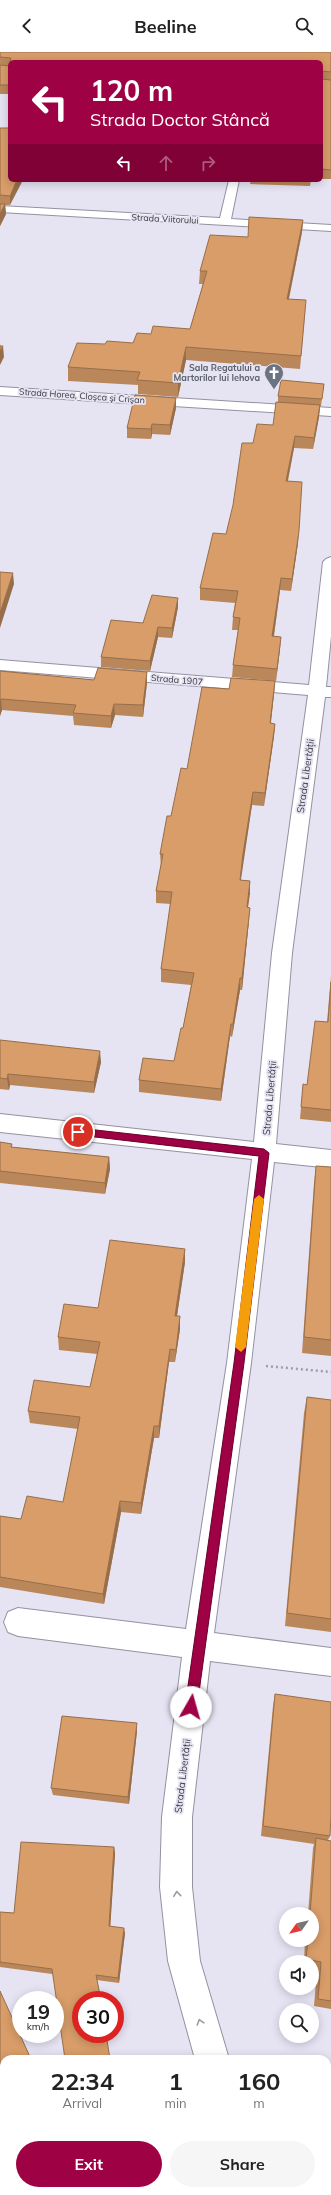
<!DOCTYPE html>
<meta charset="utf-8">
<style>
body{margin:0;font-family:Mulish,sans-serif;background:#f6f6f6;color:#222;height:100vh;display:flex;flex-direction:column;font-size:15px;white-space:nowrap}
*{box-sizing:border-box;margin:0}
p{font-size:13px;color:#767676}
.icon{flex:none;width:22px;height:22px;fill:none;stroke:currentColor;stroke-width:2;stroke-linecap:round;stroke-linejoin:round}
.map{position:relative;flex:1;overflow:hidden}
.panel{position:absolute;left:0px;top:2003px;width:331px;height:140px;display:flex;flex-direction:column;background:#fff;border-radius:12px 12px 0 0;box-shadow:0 2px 10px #0003}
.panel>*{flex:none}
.hud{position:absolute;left:8px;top:8px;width:315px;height:122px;border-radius:6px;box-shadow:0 2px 10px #0003;background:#9f0244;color:#fff;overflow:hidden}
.needle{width:26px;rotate:236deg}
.tools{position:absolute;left:279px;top:1855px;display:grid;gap:8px}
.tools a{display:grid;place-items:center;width:40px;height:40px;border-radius:50%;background:#fff;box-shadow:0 2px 10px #0003;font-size:20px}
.speed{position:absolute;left:12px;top:1939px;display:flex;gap:8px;font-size:20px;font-weight:700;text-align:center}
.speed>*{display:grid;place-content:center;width:52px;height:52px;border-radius:50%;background:#fff;box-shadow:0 2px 10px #0003;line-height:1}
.speed small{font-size:10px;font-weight:400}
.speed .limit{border:6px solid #d22;background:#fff;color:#111}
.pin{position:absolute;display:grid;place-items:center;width:34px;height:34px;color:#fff;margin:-17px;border:2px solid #fff;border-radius:50%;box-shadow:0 1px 4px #0007}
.me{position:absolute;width:44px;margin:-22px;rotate:7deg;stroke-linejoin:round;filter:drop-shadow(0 0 3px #0008)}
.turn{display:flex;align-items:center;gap:14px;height:84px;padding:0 16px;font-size:18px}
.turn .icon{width:52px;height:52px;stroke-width:2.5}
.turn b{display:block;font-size:28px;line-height:34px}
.lanes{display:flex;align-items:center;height:38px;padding:0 16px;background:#0003;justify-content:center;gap:20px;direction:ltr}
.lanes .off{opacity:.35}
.eta{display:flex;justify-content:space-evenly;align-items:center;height:68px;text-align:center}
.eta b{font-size:24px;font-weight:700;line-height:28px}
.button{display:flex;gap:8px;margin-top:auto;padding:8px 16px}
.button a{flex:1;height:46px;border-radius:24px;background:#9f0244;color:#fff;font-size:16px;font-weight:700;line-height:46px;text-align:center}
.button a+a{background:#f6f6f6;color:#222}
header{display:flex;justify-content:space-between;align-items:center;height:52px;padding:0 16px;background:#fff;font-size:18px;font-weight:700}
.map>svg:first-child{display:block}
</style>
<header><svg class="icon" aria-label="back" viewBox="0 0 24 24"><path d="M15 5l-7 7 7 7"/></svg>Beeline<svg class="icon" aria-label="search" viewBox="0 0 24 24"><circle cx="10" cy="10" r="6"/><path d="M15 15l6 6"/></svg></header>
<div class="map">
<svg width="331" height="2143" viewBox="0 0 331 2143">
<rect width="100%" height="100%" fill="#e6e3f3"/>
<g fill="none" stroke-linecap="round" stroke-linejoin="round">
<g stroke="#9491a0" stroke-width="2">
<path id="minor" d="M229,128H239L231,167L331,173V179L0,160V154L220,166Z
M0,335L331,356V364L0,343Z
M331,505V584L326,635H331V645H325L292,901L276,1092L331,1098V1116L274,1110L251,1311L214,1581L331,1596V1624L210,1609L192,1765V1835L200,1909L229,2007H195L168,1909L160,1835L162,1765L182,1605L18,1584L8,1580L4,1570L8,1560L18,1556L186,1577L227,1311L252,1107L0,1080V1062L254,1090L272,901L308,643L0,618V608L309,633L323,510L326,507Z
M200,2139H241L240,2143H199Z
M246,2139H281L282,2143H247Z"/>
</g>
<path stroke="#a09da9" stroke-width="2.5" stroke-dasharray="2 3" stroke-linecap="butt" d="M266,1314L331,1320"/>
<use href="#minor" fill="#fff" fill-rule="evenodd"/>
</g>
<path fill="#ba875a" d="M0,0H331V127H321V10H10V42H0Z
M0,76H10V153H5L6,162L0,174Z
M251,128H311L310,134L250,132Z
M303,168L302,180L289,247L305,261L300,317L186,308L178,345L138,342V333L68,329V315L105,292L133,291L151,282L190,277L203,232H199L200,219L248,185Z
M324,332L321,354H320L319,365L313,397L294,396L288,429L298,491L291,539L280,538L274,584L280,597L276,629L232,625L233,613L238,578H232L233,565L235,551L200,548V536L226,482L253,391L273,373L278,351V344Z
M176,356L170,383L152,382L151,387L127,386V376Z
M178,555L172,586L158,585L150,619L101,615V605L143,571Z
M0,619L94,628L147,620V631L143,665L115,663L111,676L74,673L73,664L2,658L0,664Z
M275,629L274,642L271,671L275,672L274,684L264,754L252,753L242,815L240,828L250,829L248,855L249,868L242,938H240L232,985L230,984L221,1049L139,1040V1028L174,1009L183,976L191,933L161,930V917L171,852L156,851V839L161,814L160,802L171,764L187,717L229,637Z
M331,924V1070L300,1067L303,1032L307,1033L327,970Z
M0,988L101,1010L94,1041L10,1033L9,1038L0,1037Z
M0,1090L12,1092V1095L109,1105L110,1117L105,1142L0,1131Z
M316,1114L331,1115V1304L302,1301L314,1131Z
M185,1210L177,1264H180V1277L175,1310H169L159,1386H154L141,1462L121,1460L104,1552L0,1535V1464L21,1467L63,1450L78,1377L30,1371L28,1359L90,1335L97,1302L59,1298L58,1285L98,1256Z
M307,1345L331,1348V1580L285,1574L304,1361Z
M275,1642L330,1784L328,1788L331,1789V1957L314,1954L317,1917L312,1916V1910H304L305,1888H312V1862H308L313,1796L314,1792L261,1784L273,1654Z
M137,1679L129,1752L53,1743L51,1736Z
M114,1795L115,1802L110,1874L125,1881L119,1931L0,1915V1860L14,1861Z"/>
<path fill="#976e4a" d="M17,128H23L10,153V144Z
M5,152L6,162L0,174V162Z
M303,168L302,180L286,260L287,247Z
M0,292L1,298L3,294L4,305L0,313Z
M186,295V308L178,345V331Z
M176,346V356L170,383V373Z
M320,353L319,365L313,397L314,386Z
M152,372V382L151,387V377Z
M295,384L294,396L285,441L286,429Z
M299,479L298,491L291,539L292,527Z
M13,521L14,532L0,576V561Z
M281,526L280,538L272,596V584Z
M178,546V555L172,586V576Z
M158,575V585L150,619V609Z
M281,585L280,597L276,629L277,617Z
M147,620V631L143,665V653Z
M275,629L274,642L269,684L270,671Z
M1,647L2,658L0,664V649Z
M114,652L115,663L111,676V664Z
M275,672L274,684L264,754L265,741Z
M253,740L252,753L239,841L240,828L243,802Z
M250,829V842L246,868L247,855Z
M250,856L249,868L242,938V926Z
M240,926V938L232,985L233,972Z
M231,972L230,984L221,1049V1037Z
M100,999L101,1010L94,1041V1030Z
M8,1022L10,1033L9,1038L7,1027Z
M109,1105L110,1117L105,1142V1131Z
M185,1197V1210L175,1277V1264Z
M180,1264V1277L175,1310L176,1298Z
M170,1297L169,1310L159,1386V1374Z
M154,1374V1386L141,1462V1451Z
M120,1449L121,1460L104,1552L103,1542Z
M137,1671V1679L129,1752L128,1745Z
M114,1795L115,1802L110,1879L109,1874Z
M124,1876L125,1881L119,1931L118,1926Z
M4,2060V2066L0,2069V2062Z"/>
<path fill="#d89d69" stroke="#976e4a" d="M0,0H331V20L321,19V10H10L11,6L0,5Z
M0,13L10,14V33H0Z
M321,27L331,28V118L321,117Z
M0,76H10V128H17L10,144L0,143Z
M0,152H5L0,162Z
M249,165L303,168L287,247L306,248L301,304L186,295L178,331L137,328L140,320L68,315L77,291L105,292L107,289L133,291L137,281L151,282L153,274L190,277L207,219H200L210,183L248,185Z
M0,294H3L0,299Z
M281,328L324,332L322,347L278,344Z
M135,343L176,346L170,373L152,372L151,377L127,376Z
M276,350L320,353L314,386L295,384L286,429L302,430L299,479L292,527L281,526L272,584L281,585L277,617L233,613L240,566L233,565L238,539L200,536L213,481L226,482L233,453L242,391H253L257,372L273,373Z
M0,520L13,521L0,561Z
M152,543L178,546L172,576L158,575L150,609L101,605L111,568L143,571Z
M98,616L147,620L143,653L114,652L111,664L73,661L76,653L1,647L0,649V619L94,628Z
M231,626L275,629L270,671L275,672L265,741L253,740L243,802L240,828L250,829L247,855L250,856L242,926H240L233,972H231L221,1037L139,1028L143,1006L174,1009L181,976H183L194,921L161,917L172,840L156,839L163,802H160L167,764H171L181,716L187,717L202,635L229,637Z
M331,930V1058L301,1055L303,1032L307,1033L315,969L328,970Z
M0,988L100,999L94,1030L8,1022L7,1027L0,1026Z
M0,1090L12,1092L11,1095L109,1105L105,1131L0,1119Z
M316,1114L331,1115V1288L304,1285Z
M110,1188L185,1197L175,1264H180L176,1298L170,1297L159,1374H154L141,1451L120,1449L103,1542L0,1525V1464L21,1467L27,1444L63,1450L80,1365L28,1359L34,1328L90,1335L100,1290L58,1285L64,1252L98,1256Z
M307,1345L331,1348V1567L287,1561Z
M275,1642L331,1650V1764L330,1784L263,1774Z
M62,1664L137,1671L128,1745L51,1736Z
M316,1786L331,1789V1949L318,1947L321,1910L306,1907L308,1888H312V1862H310Z
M21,1790L114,1795L109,1874L124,1876L118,1926L96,1923L101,1948H81V1982H106L110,2007H65L52,1917L0,1910V1860L14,1861Z
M0,1939L31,2007H4V2060L0,2062Z"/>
<defs><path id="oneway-chevron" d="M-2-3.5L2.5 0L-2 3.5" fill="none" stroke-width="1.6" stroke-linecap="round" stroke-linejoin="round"/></defs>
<g stroke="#9d9ca0">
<use href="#oneway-chevron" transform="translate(177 1842) rotate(-96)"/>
<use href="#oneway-chevron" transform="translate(200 1970) rotate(-107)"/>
</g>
<path fill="#9f0244" stroke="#67012c" d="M78,1076L264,1097L269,1101L244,1311L197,1655L195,1659L191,1661L186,1659L185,1655L234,1311L259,1104L78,1083L73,1080Z"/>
<path fill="#f59e0b" d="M259,1143L264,1147L246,1295L241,1300L235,1295L254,1147Z"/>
<defs>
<g id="church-pin" transform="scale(1)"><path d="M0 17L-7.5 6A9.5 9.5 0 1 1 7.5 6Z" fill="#6b7280" stroke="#e6e3f3"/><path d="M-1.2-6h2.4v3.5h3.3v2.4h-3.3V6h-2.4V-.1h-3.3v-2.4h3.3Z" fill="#fff"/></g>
</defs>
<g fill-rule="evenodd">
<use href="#church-pin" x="274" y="321"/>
</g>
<g text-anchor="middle" stroke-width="3.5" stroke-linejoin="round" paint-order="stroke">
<g font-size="9" fill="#3b3a40" stroke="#e6e3f3">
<text transform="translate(165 167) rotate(3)" y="3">Strada Viitorului</text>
<text transform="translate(82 344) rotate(4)" y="3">Strada Horea, Cloşca şi Crişan</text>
<text transform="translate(177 628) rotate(5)" y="3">Strada 1907</text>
</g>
<g font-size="9" font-weight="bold" fill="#5b616d" stroke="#e6e3f3" text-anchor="end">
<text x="260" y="319">Sala Regatului a<tspan x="260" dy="10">Martorilor lui Iehova</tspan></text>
</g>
<g font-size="10" fill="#3b3a40" stroke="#e6e3f3">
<text transform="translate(305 724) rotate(-82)" y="4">Strada Libertății</text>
<text transform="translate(269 1046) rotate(-85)" y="4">Strada Libertății</text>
<text transform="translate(182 1724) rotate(-83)" y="4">Strada Libertății</text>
</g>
</g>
</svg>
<div class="tools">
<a><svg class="needle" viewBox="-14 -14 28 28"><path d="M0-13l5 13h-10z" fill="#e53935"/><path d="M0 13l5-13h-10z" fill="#767676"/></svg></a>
<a><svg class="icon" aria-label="sound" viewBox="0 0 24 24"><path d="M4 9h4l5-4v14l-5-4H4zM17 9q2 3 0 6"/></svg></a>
<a><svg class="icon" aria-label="search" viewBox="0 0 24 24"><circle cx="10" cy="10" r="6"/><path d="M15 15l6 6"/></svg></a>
</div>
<div class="speed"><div>19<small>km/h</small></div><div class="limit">30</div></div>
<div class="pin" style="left:78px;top:1080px;background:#d93025"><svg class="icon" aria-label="arrive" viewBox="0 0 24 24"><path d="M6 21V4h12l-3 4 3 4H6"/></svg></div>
<svg class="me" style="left:191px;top:1655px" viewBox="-20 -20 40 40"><circle r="19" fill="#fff"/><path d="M0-13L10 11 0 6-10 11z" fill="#9f0244"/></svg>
<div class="hud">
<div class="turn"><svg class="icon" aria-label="left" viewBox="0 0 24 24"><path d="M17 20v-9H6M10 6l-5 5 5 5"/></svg><div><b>120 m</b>Strada Doctor Stâncă</div></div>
<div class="lanes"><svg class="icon" aria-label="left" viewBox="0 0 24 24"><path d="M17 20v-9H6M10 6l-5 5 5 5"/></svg><svg class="icon off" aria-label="ahead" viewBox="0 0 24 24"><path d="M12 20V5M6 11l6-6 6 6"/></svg><svg class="icon off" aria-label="right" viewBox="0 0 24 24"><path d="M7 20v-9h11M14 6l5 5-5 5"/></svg></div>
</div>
<section class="panel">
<div class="eta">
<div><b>22:34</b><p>Arrival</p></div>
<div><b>1</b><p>min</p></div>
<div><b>160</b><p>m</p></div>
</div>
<div class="button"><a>Exit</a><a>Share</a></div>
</section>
</div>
